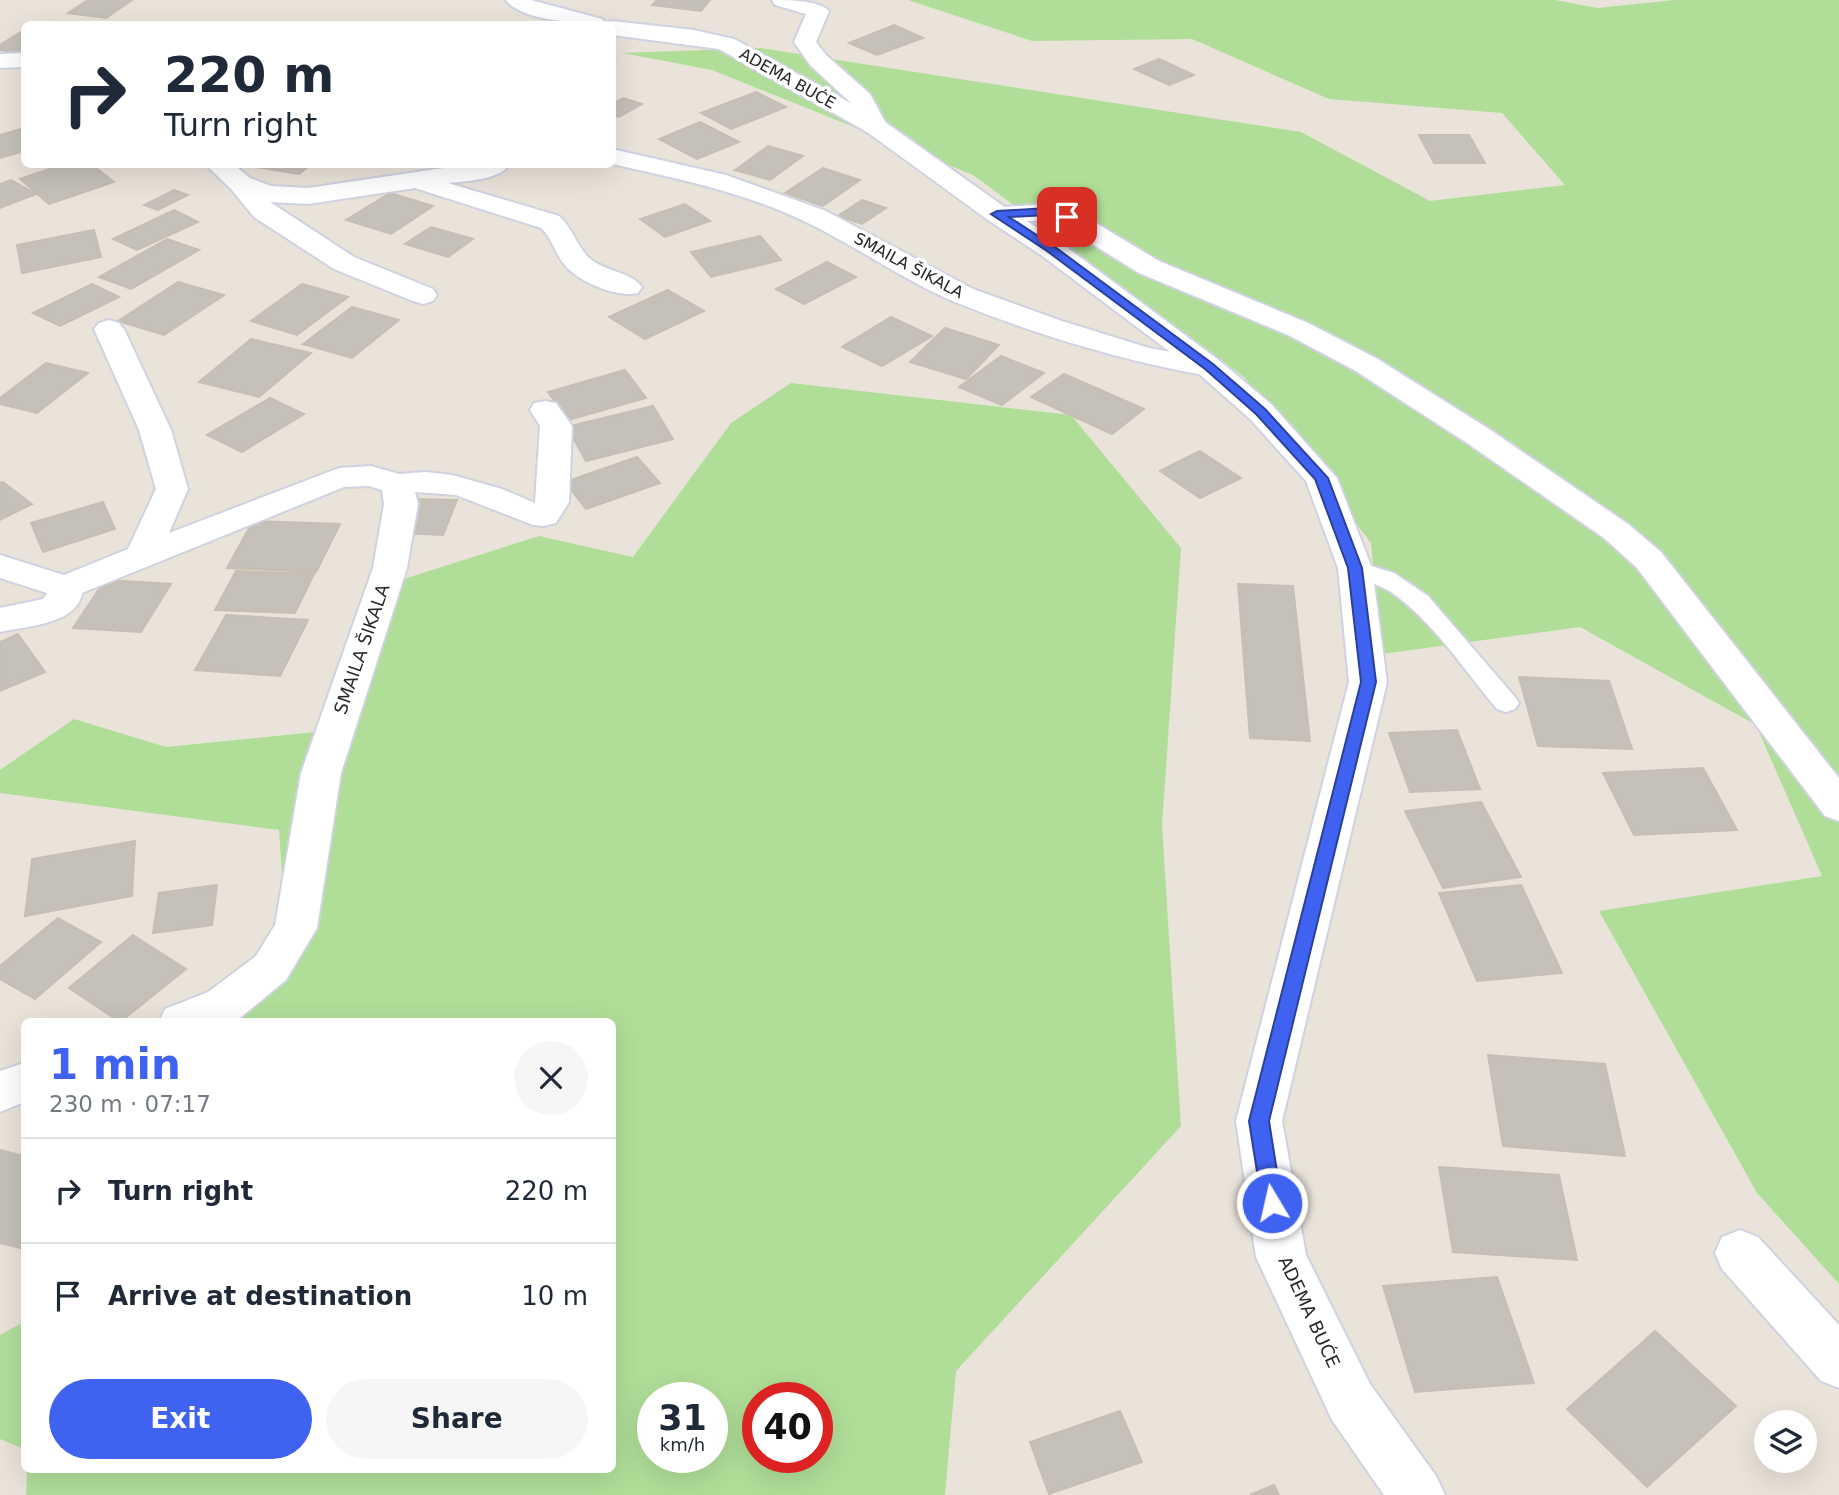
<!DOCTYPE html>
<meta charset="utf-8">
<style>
body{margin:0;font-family:"DejaVu Sans",sans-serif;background:#f6f6f7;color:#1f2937;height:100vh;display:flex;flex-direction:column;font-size:26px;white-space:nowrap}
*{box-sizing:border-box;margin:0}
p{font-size:23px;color:#747a83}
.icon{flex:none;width:38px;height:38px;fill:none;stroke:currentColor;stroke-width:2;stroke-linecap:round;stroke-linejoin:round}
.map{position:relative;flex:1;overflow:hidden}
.drawer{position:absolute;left:21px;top:1018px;width:595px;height:455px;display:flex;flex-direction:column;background:#fff;border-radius:10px;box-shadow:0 7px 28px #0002}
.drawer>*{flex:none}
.guide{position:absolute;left:21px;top:21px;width:595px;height:147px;border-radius:10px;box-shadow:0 7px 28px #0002;background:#fff;color:#1f2937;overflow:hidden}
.tools{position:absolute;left:1754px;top:1410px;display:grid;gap:14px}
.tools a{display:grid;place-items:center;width:63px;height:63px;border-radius:50%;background:#fff;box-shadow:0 7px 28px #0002;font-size:35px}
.speed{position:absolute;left:637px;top:1382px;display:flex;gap:14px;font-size:35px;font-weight:700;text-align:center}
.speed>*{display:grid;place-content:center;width:91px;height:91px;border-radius:50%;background:#fff;box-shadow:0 7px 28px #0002;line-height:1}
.speed small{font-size:18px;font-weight:400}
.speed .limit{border:10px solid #d22;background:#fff;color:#111}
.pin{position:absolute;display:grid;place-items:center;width:60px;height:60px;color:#fff;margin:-30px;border-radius:14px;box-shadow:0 4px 10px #0006}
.me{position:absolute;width:77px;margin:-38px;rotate:351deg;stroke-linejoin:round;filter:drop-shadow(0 0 5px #0008)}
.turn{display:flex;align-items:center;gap:24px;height:147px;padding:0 28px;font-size:32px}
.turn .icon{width:91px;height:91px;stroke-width:2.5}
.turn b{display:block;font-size:49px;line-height:60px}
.round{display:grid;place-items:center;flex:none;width:74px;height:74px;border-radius:37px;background:#f6f6f7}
.summary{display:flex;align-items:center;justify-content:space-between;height:119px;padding:0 28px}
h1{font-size:42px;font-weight:600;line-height:52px;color:#4062f1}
.cta{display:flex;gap:14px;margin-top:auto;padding:14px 28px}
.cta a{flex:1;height:80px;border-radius:42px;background:#4062f1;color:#fff;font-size:28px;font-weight:600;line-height:80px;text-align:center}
.cta a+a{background:#f6f6f7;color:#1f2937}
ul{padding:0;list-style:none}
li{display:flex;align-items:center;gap:21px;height:105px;padding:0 28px;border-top:2px solid #e0e1e3}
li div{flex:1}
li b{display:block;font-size:26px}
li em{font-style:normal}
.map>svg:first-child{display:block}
</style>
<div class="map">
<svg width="1839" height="1495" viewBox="0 0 1839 1495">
<rect width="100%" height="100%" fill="#eae3da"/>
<path fill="#b0de98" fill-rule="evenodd" d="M908,0H1555L1598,8L1674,0H1839V1284L1757,1193L1599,911L1822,876L1756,725L1580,627L1382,654L1371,543L1245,378L973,175L712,70L622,53L761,48L1301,132L1430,201L1565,185L1502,113L1329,99L1192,39L1032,41Z
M791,383L1071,415L1181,548L1162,826L1181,1126L956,1371L945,1495H26L27,1470H612V1022H222L286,931L279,830L0,793V770L74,719L166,747L335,730L366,591L539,536L633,557L731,423ZM653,1398H712V1458H653ZM758,1398H817V1458H758Z
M24,1322V1449L0,1439V1335Z"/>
<path fill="#c5c0b9" stroke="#c5bfb4" stroke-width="2" d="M88,0H132L106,18L68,13Z
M657,0H710L701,11L652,5Z
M894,25L923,38L877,55L849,43Z
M24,30V54L0,50V45Z
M1159,59L1194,75L1169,85L1134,69Z
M756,92L786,107L731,129L701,113Z
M623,98L642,104L619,117L612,114V104Z
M700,122L739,142L697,159L659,139Z
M24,128V151L0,158V135Z
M1419,135H1469L1485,163H1434Z
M768,146L803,156L770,180L735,170Z
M64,164H91L114,182L49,204L20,179Z
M252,164H311L299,174L250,166Z
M823,168L860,180L823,206L785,193Z
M11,180L36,194L0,208V184Z
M174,190L188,195L158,210L144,205Z
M390,193L433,206L391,234L346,220Z
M862,200L886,208L862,224L838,216Z
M685,204L710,221L665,237L640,219Z
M174,210L198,222L137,250L113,239Z
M431,227L473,239L448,257L405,244Z
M94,230L101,257L22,273L17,245Z
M760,236L781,260L711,277L691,252Z
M167,239L199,250L131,289L99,277Z
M827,262L856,277L804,304L776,289Z
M178,282L224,295L164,335L118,321Z
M92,284L119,297L60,326L33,313Z
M302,284L348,297L297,335L251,321Z
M668,290L704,311L645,339L609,317Z
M352,307L399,320L352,358L303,344Z
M891,317L932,336L882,366L842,347Z
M945,328L999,345L966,379L910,362Z
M251,339L311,353L259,397L199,382Z
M1001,356L1044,373L1002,405L959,387Z
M46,363L88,373L37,413L0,404V398Z
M625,370L646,398L568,420L548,392Z
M1064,374L1144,409L1112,434L1031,397Z
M270,398L304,414L242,452L207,435Z
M653,406L673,439L586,461L567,427Z
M1200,451L1241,478L1200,498L1160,471Z
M637,457L660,483L586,509L565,482Z
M3,482L32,504L0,520V483Z
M417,499L457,500L443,535L402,533Z
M103,502L115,529L43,552L31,523Z
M253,521L340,524L316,572L227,568Z
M236,571L314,574L295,613L215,610Z
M105,580L171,584L141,632L73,628Z
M1238,584L1293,586L1310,741L1250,738Z
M226,615L308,620L280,676L195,670Z
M18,634L45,672L0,691V642Z
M1519,677L1609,681L1632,749L1538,746Z
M1457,730L1480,789L1410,792L1389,733Z
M1703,768L1737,830L1634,835L1603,773Z
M1481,802L1521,877L1443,888L1405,811Z
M135,841L132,896L25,916L32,859Z
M217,885L212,925L153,933L159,893Z
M1521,885L1562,973L1477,981L1439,893Z
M58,918L101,942L35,999L0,979V966Z
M133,935L186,969L120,1022L69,988Z
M1488,1055L1605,1064L1625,1156L1503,1146Z
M0,1150L24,1156V1249L0,1243Z
M1439,1167L1559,1175L1577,1260L1453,1252Z
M1497,1277L1534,1383L1415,1392L1383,1286Z
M1655,1331L1736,1406L1647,1487L1567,1409Z
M1120,1411L1142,1462L1049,1494L1030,1442Z
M1274,1485L1279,1495H1250Z"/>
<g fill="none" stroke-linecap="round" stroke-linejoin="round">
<g stroke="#cfd2e0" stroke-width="4">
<path id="service" d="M1355,561L1394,573L1428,596L1515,697L1519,703L1515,709L1506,712L1497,709C1464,670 1433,621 1391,592C1379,584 1349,576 1343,568L1347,563Z"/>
</g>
<g stroke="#cfd2e0" stroke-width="4">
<path id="minor" d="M772,0C789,0 818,0 829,11L816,42L826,55L870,94L888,127L885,132L876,134L867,132L851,103L810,65L794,42L806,14L775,5Z
M24,53V67L0,68V54Z
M612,149L726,175L826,211L973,289L1062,321L1149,348L1220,361L1224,367L1220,373L1209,376C1122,361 1037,335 955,302C905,281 859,248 810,224C748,193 679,179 612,164Z
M205,164H233L250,178L271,186L308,188L471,164H510C500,180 466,181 448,183L559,216C574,229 578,251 593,261C607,271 632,273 642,287L638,293C617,298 578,282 564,264C555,253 552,238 541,228L415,188L308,204L270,202L354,257L433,289L437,295L433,301L423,304L413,301L334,269L254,217L231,189Z
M1048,204L1076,211L1159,261L1308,323L1376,358L1489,429L1628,524L1661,552L1839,778V821L1825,816L1637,568L1604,538L1467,443L1354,370L1288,335L1139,273L1058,223C1035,217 1011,225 988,220L984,214L988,208Z
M109,320L119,323L124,329L171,430L188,489L169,533L339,468L371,466L399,474L425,472L452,475L502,489L535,503L540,426L530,410L534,403L545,401L556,403L572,426L569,502L556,523L544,526L533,525L456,495L415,492L418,504L407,568L341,773L317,928L286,980L240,1018L229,1022H159L165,1009L208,992L256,956L275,925L301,773L373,568L384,504L382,490L369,486L344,487L82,593C77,625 25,626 0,632V608L43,599L47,593L0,578V555L64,575L128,549L156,489L139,430L94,329L99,323Z
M24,1063V1102L0,1112V1071Z
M1740,1230L1758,1237L1839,1325V1388L1821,1381L1722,1269L1715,1253L1722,1237Z"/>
</g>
<g stroke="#cfd2e0" stroke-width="4">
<path id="tertiary" d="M506,0H531L602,19L605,23L612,21L694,30L734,39L885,122L1006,208L1061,243L1220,361L1272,405L1337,478L1372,568L1387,682L1282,1121L1306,1255L1370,1384L1436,1476L1445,1495H1384L1332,1420L1256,1257L1236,1121L1349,682L1338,568L1306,481L1250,419L1198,373L1041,255L988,220L867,132L719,49L612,35V24C587,24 521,22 506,0Z"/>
</g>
<use href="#service" fill="#fff" fill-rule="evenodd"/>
<use href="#minor" fill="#fff" fill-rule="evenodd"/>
<use href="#tertiary" fill="#fff" fill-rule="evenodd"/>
</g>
<path fill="#4062f1" stroke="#2a409d" stroke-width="2" d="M1048,208L1072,217L1067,220L1047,215L1009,217L1055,247L1213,364L1265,409L1328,478L1362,568L1376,682L1269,1121L1282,1203L1279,1209L1272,1212L1265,1209L1262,1203L1249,1121L1361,682L1348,568L1315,479L1256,414L1205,369L1047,251L991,214L997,211Z"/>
<g text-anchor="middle" stroke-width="7" stroke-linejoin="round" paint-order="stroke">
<g font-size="16" fill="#282828" stroke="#fff">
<text transform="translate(788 78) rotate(29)" y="6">ADEMA BUĆE</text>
<text transform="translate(909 265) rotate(28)" y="6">SMAILA ŠIKALA</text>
</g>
<g font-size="18" fill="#282828" stroke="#fff">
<text transform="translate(362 649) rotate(-71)" y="6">SMAILA ŠIKALA</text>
<text transform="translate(1309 1312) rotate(65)" y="6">ADEMA BUĆE</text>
</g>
</g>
</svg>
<div class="tools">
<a><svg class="icon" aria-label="layers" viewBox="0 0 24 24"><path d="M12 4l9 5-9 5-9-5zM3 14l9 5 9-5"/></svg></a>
</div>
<div class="speed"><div>31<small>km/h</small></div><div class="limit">40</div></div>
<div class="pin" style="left:1067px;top:217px;background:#d93025"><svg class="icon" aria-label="arrive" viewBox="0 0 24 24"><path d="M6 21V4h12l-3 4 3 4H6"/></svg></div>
<svg class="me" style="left:1272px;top:1203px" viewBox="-20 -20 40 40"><circle r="17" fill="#4062f1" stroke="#fff" stroke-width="3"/><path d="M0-11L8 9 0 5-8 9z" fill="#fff"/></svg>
<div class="guide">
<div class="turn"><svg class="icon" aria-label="right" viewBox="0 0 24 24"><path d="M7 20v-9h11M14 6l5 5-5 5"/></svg><div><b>220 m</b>Turn right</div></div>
</div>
<section class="drawer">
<div class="summary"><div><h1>1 min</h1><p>230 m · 07:17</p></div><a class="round"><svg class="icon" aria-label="close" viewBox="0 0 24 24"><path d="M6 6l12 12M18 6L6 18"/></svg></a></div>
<ul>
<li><svg class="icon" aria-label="right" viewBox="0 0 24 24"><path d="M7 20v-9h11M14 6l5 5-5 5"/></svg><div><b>Turn right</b></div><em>220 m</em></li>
<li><svg class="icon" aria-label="arrive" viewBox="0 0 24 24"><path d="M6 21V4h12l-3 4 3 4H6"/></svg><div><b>Arrive at destination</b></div><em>10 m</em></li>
</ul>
<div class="cta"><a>Exit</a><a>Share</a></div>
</section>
</div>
